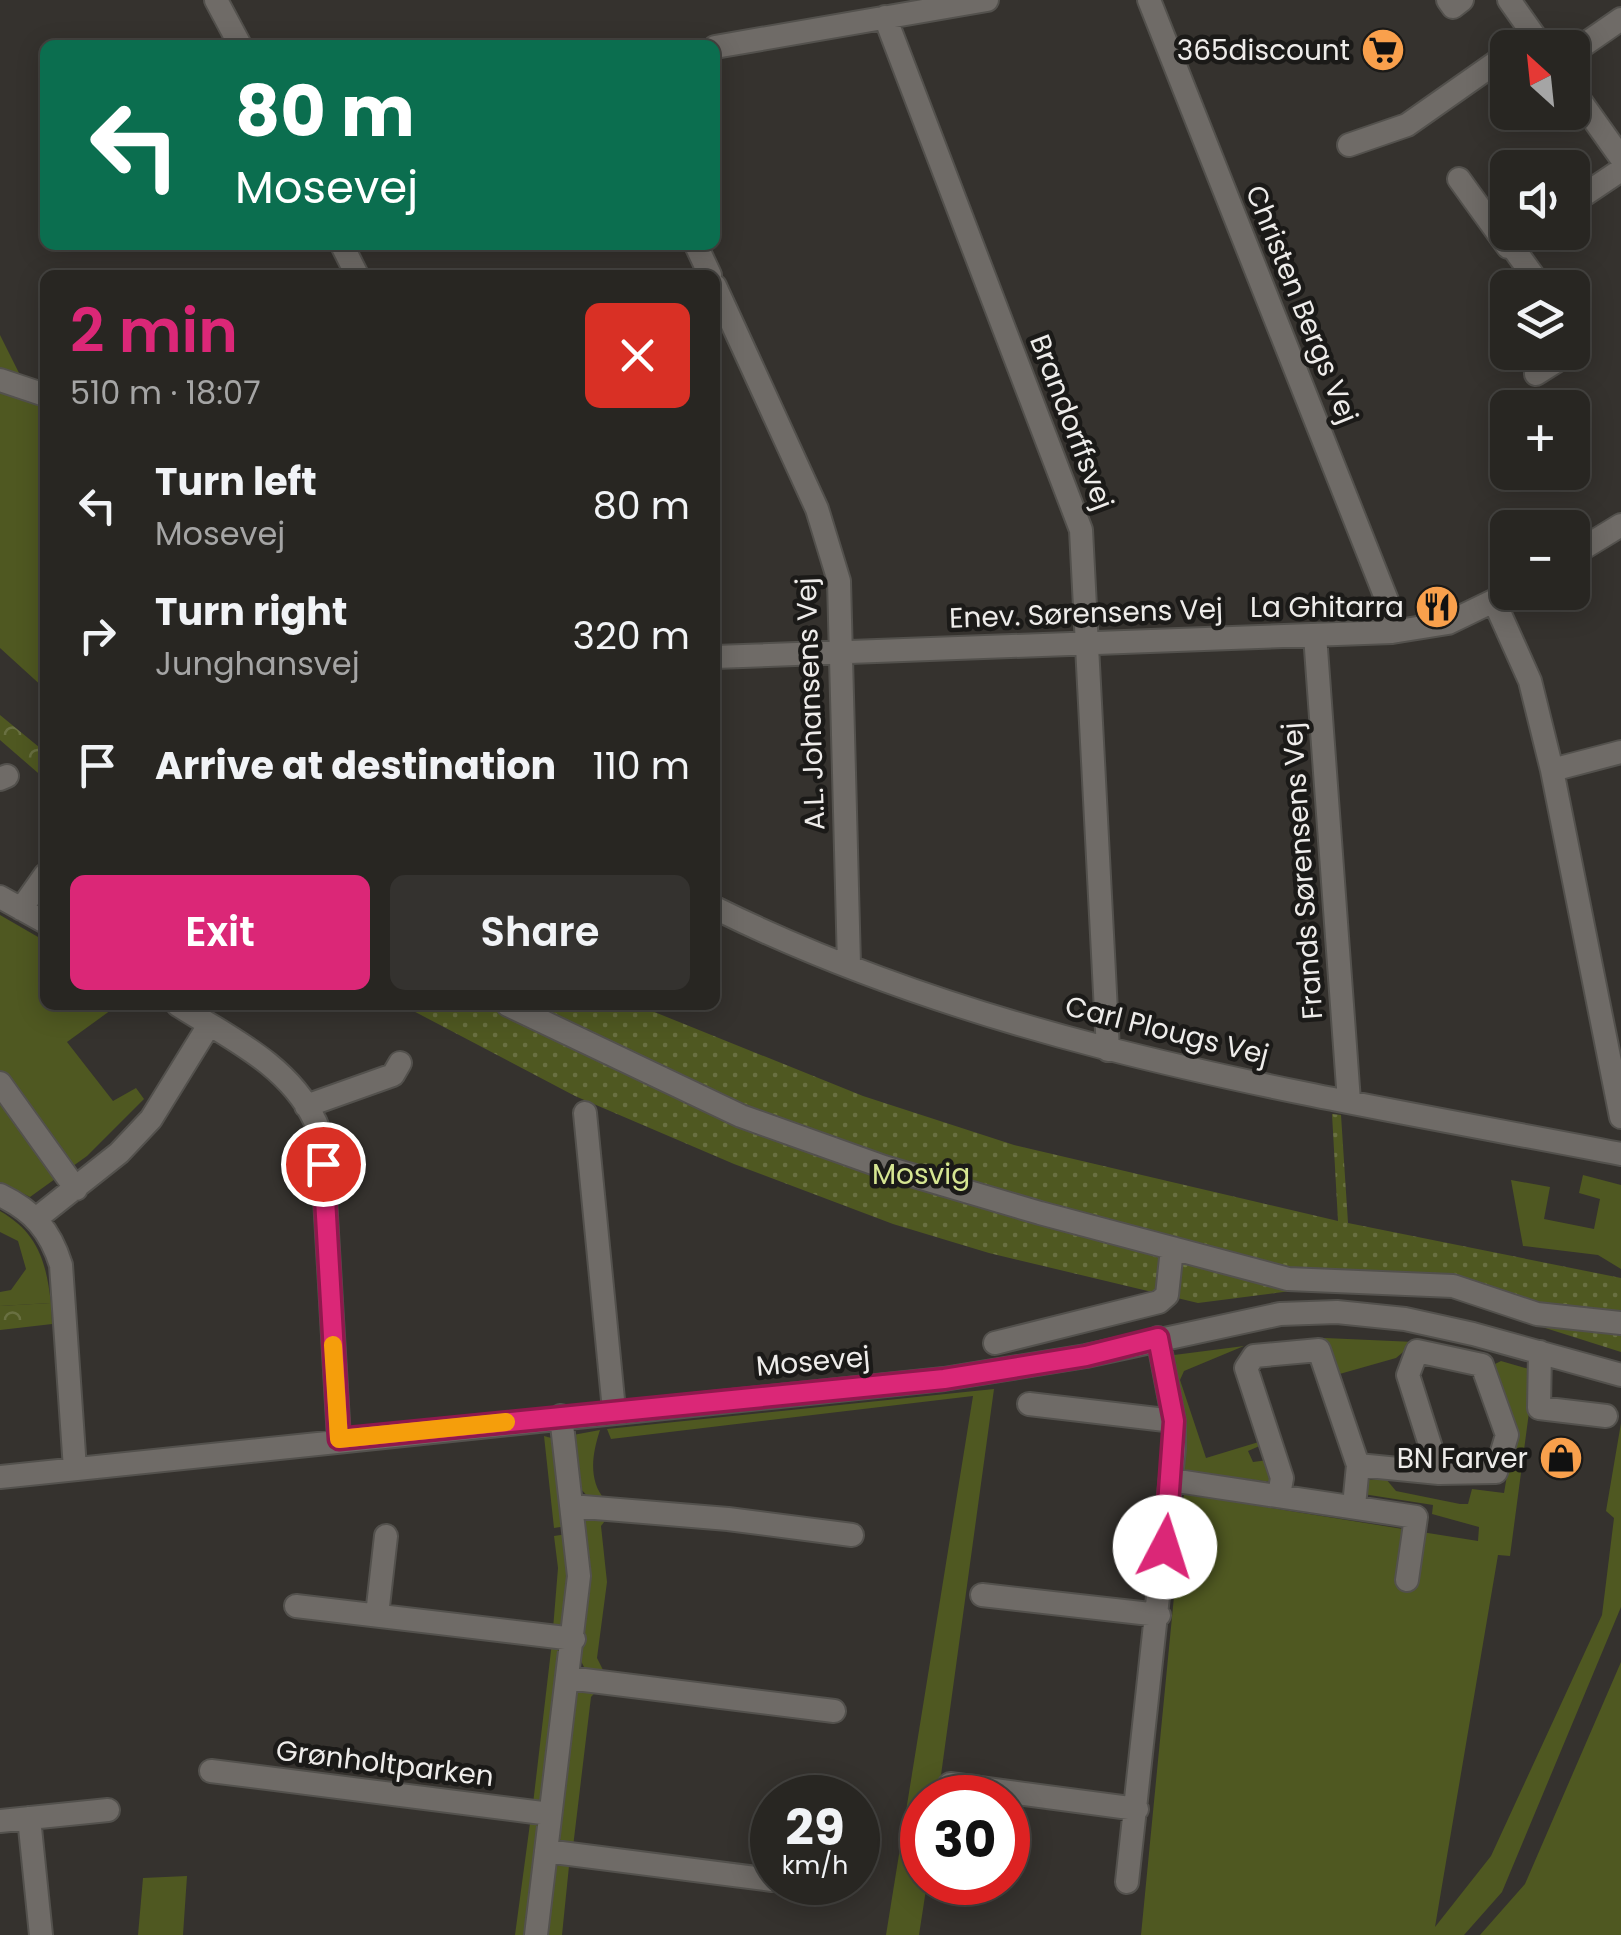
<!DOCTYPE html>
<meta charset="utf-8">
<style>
body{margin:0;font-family:Poppins,sans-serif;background:#34322f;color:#f1f3f6;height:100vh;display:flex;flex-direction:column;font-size:38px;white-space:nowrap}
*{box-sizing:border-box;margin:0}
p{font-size:32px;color:#a5a5a5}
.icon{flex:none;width:55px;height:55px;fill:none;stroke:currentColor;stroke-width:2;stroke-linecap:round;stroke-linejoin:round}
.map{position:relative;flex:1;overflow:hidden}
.sheet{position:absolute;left:40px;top:270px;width:680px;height:740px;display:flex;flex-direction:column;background:#282622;border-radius:15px;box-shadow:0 5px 25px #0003,0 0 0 2px #444340}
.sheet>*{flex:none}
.guide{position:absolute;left:40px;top:40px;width:680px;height:210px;border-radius:15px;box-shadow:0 5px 25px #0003,0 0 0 2px #444340;background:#0b6e4f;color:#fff;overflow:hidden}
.needle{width:65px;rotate:333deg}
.buttons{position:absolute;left:1490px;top:30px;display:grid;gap:20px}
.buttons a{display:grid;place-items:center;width:100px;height:100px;border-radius:15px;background:#282622;box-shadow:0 5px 25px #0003,0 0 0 2px #444340;font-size:50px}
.speed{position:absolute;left:750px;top:1775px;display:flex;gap:20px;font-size:50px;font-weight:700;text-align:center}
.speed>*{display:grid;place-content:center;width:130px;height:130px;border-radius:50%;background:#282622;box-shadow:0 5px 25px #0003,0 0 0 2px #444340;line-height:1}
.speed small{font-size:25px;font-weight:400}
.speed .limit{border:15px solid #d22;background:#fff;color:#111}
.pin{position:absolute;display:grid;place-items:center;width:85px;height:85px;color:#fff;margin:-42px;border:5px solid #fff;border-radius:50%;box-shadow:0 2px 10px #0007}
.me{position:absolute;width:110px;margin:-55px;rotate:5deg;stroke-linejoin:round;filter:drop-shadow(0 0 8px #0008)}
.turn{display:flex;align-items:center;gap:35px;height:210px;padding:0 30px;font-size:45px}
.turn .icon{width:130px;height:130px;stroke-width:2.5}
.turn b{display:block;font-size:70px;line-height:85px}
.round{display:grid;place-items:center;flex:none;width:105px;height:105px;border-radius:15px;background:#34322f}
.headline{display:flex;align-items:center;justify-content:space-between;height:170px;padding:0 30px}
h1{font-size:60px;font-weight:600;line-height:75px;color:#db2777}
.button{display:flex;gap:20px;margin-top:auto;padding:20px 30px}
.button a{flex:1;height:115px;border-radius:15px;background:#db2777;color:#fff;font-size:40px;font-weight:600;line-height:115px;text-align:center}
.button a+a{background:#34322f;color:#f1f3f6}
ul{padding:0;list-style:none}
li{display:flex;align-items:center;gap:30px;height:130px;padding:0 30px}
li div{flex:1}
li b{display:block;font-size:38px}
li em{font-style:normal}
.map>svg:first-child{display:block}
</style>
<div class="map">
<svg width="1621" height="1935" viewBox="0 0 1621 1935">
<defs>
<pattern id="forest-crowns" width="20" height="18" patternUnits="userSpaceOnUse" patternTransform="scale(2.5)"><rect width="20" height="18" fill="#4f5821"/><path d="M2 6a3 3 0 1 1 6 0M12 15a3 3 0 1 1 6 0" fill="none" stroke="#697041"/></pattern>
<pattern id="garden-dots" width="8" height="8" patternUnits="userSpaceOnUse" patternTransform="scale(2.5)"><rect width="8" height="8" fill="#4f5821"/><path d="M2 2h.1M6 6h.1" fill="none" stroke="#697041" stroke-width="1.8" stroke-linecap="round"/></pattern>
</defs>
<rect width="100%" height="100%" fill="#35322e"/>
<path fill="#4f5821" d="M0,335L33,401L45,396V689L0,648Z
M0,915L45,941V1005H118L67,1042L113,1101L136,1088L144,1099L87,1156L30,1197L0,1182Z
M1583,1175L1621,1185V1269L1598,1255L1523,1246L1511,1180L1550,1187L1544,1219L1594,1229L1600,1199L1579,1193Z
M0,1211C38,1233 46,1261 51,1303L0,1306V1292L11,1290L26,1269L18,1241L0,1232Z
M1319,1339L1325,1338L1415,1342L1396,1358L1336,1375Z
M1244,1346L1184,1371L1180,1380L1206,1458L1262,1441L1264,1444L1248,1451L1253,1462L1268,1460L1271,1482L1180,1470L1171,1362L1174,1355Z
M1501,1361L1529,1369L1533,1382L1510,1556L1498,1555L1435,1927L1491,1856L1602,1615L1614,1518L1606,1511L1621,1423V1607L1502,1892L1464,1935H1141L1184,1494L1478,1541L1479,1527L1432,1514L1433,1505L1363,1494L1364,1480L1386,1479L1396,1491L1460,1504H1468L1472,1489L1504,1493L1514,1434L1495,1364Z
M994,1389L938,1797L922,1798V1882L927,1883L919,1935H886L973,1396L611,1439L607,1429Z
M600,1430C592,1454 588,1480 605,1500H591L579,1487L573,1435Z
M544,1436L555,1439L567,1526L554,1528Z
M588,1517H608L601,1526L607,1582L597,1658L605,1674L587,1673L580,1659L582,1524Z
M567,1534L566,1620L553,1629L558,1568L554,1536Z
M552,1642L562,1655L546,1795L533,1804Z
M1621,1662V1935H1480L1525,1884Z
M586,1686L598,1689L591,1697L573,1847H567L557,1836L574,1695Z
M531,1816L540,1828L528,1935H515Z
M565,1863L569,1866L562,1935H545L554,1867Z
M187,1876L183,1935H138L143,1878Z"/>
<path fill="url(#forest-crowns)" d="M0,715L45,752V779L0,740Z
M51,1303L52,1324L0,1330V1306Z"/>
<path fill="url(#garden-dots)" d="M402,1005H637L863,1096L1014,1145L1338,1221L1332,1114L1341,1115L1348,1223L1621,1278V1352L1438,1294L1298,1290L1198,1303L989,1253L893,1224L734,1164L575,1096Z"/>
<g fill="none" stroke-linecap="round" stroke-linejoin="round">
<g stroke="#53514d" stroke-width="26">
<path id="minor" d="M216,0L240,45
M1149,0L1390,608L1392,632
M1448,0L1453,7L1462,0
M1509,0L1543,48
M885,17L1081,530L1108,1050
M715,47L987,0
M1572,53L1621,19
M1572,89L1621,158
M1349,145L1407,125L1508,54
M1459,179L1508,247L1530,232
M1572,203L1621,170
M342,245L357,275
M696,245L710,275
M1511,245L1542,288
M715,286L817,509L839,581L849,965
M1572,329L1578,343L1572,351
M1536,374L1571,352
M0,380L45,395
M1572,555L1621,525
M1495,603L1530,681L1552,770L1621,1117
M1315,635L1349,1101
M715,657L1392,632L1448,623L1512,592
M1552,770L1621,752
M0,779L7,776
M0,897L45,922
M715,908C998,1048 1315,1095 1621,1154
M21,909L45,875
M178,1005C226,1036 288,1064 314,1119C321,1131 321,1150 323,1164L339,1439
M508,1005L741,1116L884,1167L1040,1213L1288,1279L1453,1286L1537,1314L1621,1323
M0,1083L76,1189
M306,1106L393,1075L400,1063
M585,1113L614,1410
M0,1195C33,1211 50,1230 61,1265L75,1469
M37,1218L119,1153L151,1119L209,1025
M995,1343L1159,1302L1167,1295L1172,1249
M1540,1352L1539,1408L1606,1416
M1029,1404L1174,1421
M1358,1465L1439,1473L1408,1375L1417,1351L1482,1365L1507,1435L1496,1472L1439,1473
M0,1477L944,1379L1086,1356L1280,1314L1337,1312L1405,1319L1473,1334L1621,1375
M1171,1480L1416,1517L1407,1580
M1279,1495L1282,1478L1246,1368L1254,1356L1319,1350L1358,1465L1354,1506
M571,1506L728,1519L852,1535
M982,1595L1159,1615
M296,1606L574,1639
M377,1615L386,1536
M568,1678L834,1711
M211,1771L550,1814
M950,1784L1137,1809
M29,1818L41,1935
M0,1821L108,1810
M546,1851L772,1880
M790,1882L813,1885
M1127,1882L1174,1449V1421L1158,1338
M536,1935L579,1576L561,1416"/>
</g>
<use href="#minor" stroke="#6f6b67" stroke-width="22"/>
</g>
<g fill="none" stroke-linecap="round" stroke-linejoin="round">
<g stroke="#8e194d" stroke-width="25">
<path id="route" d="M323,1164L339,1439L944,1379L1086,1356L1158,1338L1174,1421L1165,1547"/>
</g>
<use href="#route" stroke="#db2777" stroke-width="18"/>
<path stroke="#f59e0b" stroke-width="18" d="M333,1345L339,1439L506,1422"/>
</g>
<defs>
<g id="supermarket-disc" transform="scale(2.25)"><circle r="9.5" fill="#f9a04c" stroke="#1b1a18"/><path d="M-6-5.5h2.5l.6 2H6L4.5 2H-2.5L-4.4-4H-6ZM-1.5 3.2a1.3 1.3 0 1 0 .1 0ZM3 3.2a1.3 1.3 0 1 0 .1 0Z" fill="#111"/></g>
<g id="restaurant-disc" transform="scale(2.25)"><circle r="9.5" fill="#f9a04c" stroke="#1b1a18"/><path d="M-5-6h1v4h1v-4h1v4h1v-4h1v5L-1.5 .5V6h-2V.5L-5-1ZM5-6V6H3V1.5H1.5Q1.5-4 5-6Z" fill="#111"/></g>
<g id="shop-disc" transform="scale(2.25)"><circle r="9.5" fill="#f9a04c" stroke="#1b1a18"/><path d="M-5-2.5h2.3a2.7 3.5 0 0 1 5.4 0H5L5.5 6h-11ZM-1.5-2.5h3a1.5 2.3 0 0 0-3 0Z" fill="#111"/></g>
</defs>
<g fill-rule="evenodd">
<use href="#supermarket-disc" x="1383" y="50"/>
<use href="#restaurant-disc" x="1437" y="607"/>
<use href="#shop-disc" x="1561" y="1458"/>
</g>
<g text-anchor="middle" stroke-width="9" stroke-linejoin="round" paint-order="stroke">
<g font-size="28" fill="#eeecea" stroke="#1b1a18" text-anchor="end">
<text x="1350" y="60">365discount</text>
<text x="1404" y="617">La Ghitarra</text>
<text x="1528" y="1468">BN Farver</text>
</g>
<g font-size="28" fill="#eeecea" stroke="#1b1a18">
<text transform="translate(1302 304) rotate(68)" y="10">Christen Bergs Vej</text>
<text transform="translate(1072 422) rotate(69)" y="10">Brandorffsvej</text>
<text transform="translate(1086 613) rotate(-2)" y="10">Enev. Sørensens Vej</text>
<text transform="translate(810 704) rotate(-92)" y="10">A.L. Johansens Vej</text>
<text transform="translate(1302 871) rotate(-94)" y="10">Frands Sørensens Vej</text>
<text transform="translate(1167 1030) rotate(14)" y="10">Carl Plougs Vej</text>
<text transform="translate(813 1361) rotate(-5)" y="10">Mosevej</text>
<text transform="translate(385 1763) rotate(7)" y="10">Grønholtparken</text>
</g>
<g font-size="28" fill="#d6e692" stroke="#1b1a18">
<text x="921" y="1184">Mosvig</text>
</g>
</g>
</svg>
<div class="buttons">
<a><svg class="needle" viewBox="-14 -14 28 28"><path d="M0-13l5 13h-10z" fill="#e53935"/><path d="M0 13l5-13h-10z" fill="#a5a5a5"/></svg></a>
<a><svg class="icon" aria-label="sound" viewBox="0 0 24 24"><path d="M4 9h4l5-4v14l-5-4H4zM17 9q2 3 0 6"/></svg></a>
<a><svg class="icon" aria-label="layers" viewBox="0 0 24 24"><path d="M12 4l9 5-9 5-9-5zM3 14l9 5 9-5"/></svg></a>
<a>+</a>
<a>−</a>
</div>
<div class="speed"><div>29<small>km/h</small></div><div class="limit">30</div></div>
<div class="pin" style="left:323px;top:1164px;background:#d93025"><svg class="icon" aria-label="arrive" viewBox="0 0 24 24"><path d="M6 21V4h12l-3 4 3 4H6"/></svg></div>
<svg class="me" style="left:1165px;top:1547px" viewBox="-20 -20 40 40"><circle r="19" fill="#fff"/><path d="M0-13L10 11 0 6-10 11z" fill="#db2777"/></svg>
<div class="guide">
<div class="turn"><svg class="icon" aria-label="left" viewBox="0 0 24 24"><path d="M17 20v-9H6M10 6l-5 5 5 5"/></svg><div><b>80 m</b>Mosevej</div></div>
</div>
<section class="sheet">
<div class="headline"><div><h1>2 min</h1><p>510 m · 18:07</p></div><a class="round" style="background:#d93025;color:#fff"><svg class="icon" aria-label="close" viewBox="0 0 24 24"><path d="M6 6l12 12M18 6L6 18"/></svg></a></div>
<ul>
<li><svg class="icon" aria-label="left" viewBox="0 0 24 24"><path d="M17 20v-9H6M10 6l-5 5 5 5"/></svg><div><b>Turn left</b><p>Mosevej</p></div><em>80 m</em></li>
<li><svg class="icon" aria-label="right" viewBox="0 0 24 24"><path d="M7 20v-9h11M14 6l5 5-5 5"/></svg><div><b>Turn right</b><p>Junghansvej</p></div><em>320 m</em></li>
<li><svg class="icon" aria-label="arrive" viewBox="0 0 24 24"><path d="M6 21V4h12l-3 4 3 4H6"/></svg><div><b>Arrive at destination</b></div><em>110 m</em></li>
</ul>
<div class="button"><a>Exit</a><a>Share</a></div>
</section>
</div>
